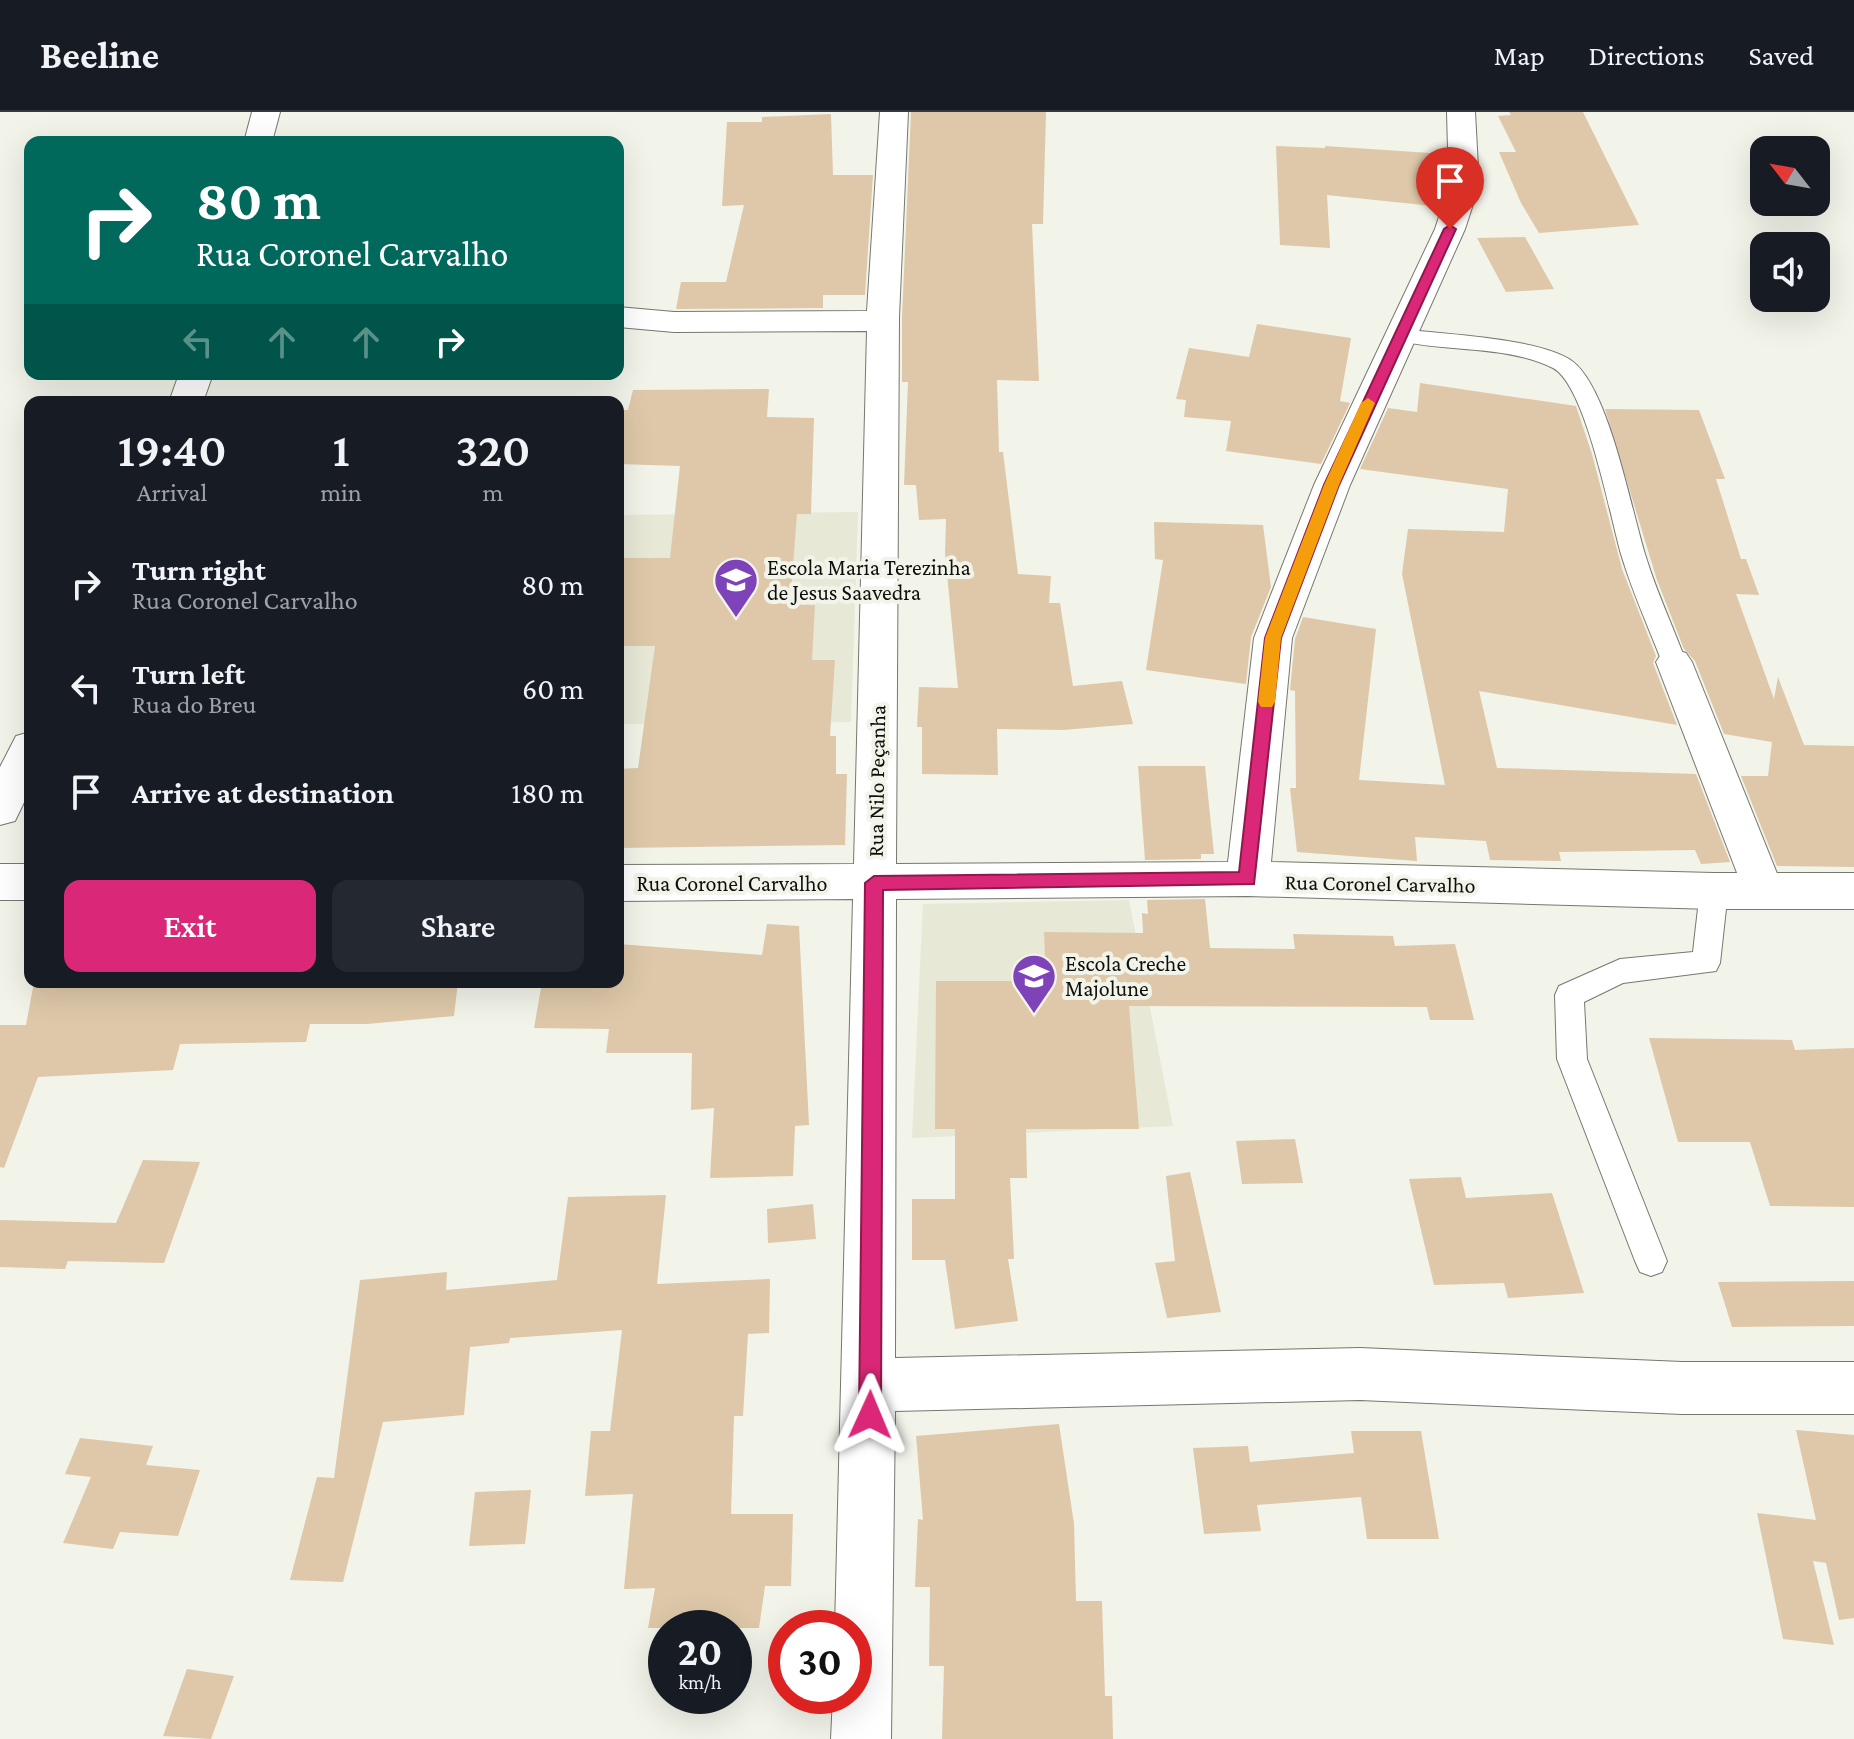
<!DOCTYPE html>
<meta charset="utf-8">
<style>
body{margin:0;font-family:"Crimson Pro",serif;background:#242831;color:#f1f3f6;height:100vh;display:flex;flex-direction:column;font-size:30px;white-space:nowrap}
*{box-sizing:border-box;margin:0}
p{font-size:26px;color:#9ea1a6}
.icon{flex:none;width:44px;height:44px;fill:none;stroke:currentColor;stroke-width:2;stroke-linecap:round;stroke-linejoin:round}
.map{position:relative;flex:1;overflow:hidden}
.sheet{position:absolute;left:24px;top:284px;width:600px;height:592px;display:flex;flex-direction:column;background:#171b24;border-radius:16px;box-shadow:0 8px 32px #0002}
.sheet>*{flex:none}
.hud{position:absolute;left:24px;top:24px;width:600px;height:244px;border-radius:16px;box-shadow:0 8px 32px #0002;background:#00695c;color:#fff;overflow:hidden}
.needle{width:52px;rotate:301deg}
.controls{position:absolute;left:1750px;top:24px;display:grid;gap:16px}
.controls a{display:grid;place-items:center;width:80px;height:80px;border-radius:16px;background:#171b24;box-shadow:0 8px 32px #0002;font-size:40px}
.speed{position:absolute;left:648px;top:1498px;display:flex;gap:16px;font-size:40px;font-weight:700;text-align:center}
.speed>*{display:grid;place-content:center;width:104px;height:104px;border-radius:50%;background:#171b24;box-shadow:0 8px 32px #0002;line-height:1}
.speed small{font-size:20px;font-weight:400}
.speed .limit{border:12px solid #d22;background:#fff;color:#111}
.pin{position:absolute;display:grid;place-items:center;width:68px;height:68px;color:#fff;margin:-82px -34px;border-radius:50% 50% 50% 0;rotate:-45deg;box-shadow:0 0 8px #0007}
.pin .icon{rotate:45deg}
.me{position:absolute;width:88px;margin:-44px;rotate:1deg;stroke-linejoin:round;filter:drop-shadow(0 0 6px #0008)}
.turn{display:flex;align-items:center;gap:28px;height:168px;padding:0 40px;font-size:36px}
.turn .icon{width:104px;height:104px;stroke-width:2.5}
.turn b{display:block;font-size:56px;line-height:68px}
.lanes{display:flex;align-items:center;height:76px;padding:0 40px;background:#0003;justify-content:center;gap:40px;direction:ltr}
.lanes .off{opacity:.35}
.eta{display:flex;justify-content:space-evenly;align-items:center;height:136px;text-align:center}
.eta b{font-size:48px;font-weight:600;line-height:56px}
.action{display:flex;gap:16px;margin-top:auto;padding:16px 40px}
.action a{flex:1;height:92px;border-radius:16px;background:#db2777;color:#fff;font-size:32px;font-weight:600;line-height:92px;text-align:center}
.action a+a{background:#242831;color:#f1f3f6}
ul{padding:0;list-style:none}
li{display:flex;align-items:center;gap:24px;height:104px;padding:0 40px}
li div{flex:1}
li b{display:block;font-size:30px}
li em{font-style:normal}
header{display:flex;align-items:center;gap:48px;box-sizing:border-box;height:112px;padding:0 40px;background:#171b24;border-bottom:2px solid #363941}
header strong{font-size:38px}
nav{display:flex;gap:44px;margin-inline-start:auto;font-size:28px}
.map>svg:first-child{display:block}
</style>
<header>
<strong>Beeline</strong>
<nav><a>Map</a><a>Directions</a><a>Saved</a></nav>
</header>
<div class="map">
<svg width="1854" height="1627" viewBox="0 0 1854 1627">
<rect width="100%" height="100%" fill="#f2f3e9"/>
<path fill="#e7e8d6" d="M858,400L851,610L618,612V403Z
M1129,788L1173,1014L912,1026L923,792Z"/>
<path fill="#dec8a9" d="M911,0H1046L1043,112H1032L1039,269L997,268L999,340H1003L1018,462L1051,464L1049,491H1060L1073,574L1122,569L1133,612L1063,618L997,617L998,663L922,662V615H917L919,575L958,576L945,441L946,407L919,408L916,373H904L908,270H902V205Z
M1509,0H1583L1639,113L1539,121L1521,91L1499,40H1516L1498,4L1511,3Z
M831,2L833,63H873L865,183H823V196L676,197L681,170H726L744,93L722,94L727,10H762V5Z
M1276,34L1325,36V34L1430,41L1433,94L1327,83L1330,136L1280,133Z
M1525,125L1554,177L1506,180L1477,126Z
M1257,212L1351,226L1340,289L1350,291L1321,352L1226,339L1231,309L1184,305L1186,288L1176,287L1189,236L1249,245Z
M1420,271L1576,294L1592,342L1622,457L1656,544L1653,551L1677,613L1479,579L1497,656L1696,662L1730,750L1701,752L1695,738L1559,740L1561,749L1490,748L1486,729L1415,725L1417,749L1297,740L1290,676H1296L1295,579L1290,578L1295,527L1303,505L1376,517L1359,668L1445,673L1402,462L1408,417L1504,420L1508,377L1360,357L1388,296L1417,300Z
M769,277L767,305L814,306L811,402H797L790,493H815L812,548H835L830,624H836V662H847L845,733L618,736V657L638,656L655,534H618V446H670L680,354L618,352V298H628L633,278Z
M1605,297L1699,298L1725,367H1716L1741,447H1746L1759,483L1736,482L1774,587L1778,565L1804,633L1854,634V755L1777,754L1741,664H1768L1772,630L1724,622L1695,549L1684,537L1657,468Z
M1154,410L1263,413L1271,475L1251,525L1246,572L1146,558L1163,448L1155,447Z
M1138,654H1205L1214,742H1201V747L1145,748Z
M1205,787L1210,836L1295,837L1293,822L1393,824L1395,834L1455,832L1474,908H1430L1427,895L1129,894L1139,1017H1026L1027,1066H1010L1014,1147H1008L1018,1209L955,1217L945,1148H912V1087H955V1017H935L936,869H1046L1044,820L1143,821L1142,801L1148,802L1147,788Z
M767,812L799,814L809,1013L795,1014L793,1064L710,1066L714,996L691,998L692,941H606L609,917L534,916L542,870H618V832L762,843Z
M34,870H458L454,904L367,912H310L306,930L180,932L173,958L38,965L4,1056L0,1055V913H26Z
M1649,926L1792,928L1795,938L1854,936V1095L1770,1094L1750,1030H1678Z
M1295,1027L1303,1071L1242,1072L1236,1029Z
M143,1048L200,1050L164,1151L68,1149L65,1157L0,1155V1108L116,1111Z
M1190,1060L1221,1200L1167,1206L1155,1151L1175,1149L1166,1064Z
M1461,1065L1466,1086L1552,1081L1584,1181L1508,1186L1504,1171L1434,1173L1409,1067Z
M666,1083L657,1172L770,1167L769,1221L748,1222L743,1304H734L731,1402H793L791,1474H765L759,1516H648L655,1476L624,1477L633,1382L585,1384L591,1319H610L622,1218L510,1226L509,1231L470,1235L464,1303L383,1310L343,1470L290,1468L317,1365L334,1366L360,1168L447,1160L446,1178L557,1168L568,1085Z
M813,1092L816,1127L768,1131L767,1097Z
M1854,1169V1214L1732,1215L1718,1170Z
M1059,1312L1074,1412L1076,1489H1102L1105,1584H1112L1113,1627H942L944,1554H929L930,1475H915L918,1407L923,1408L916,1324Z
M1796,1318L1854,1323V1506L1839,1508L1826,1451L1813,1449L1834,1533L1783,1527L1757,1401L1816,1408Z
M1351,1319H1421L1439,1427H1367L1361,1385L1257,1393L1261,1419L1204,1422L1193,1336L1248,1334L1250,1350L1354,1341Z
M80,1326L153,1334L146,1353L200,1358L178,1424L120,1420L113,1437L63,1431L91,1365L65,1362Z
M531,1378L525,1432L469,1434L475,1380Z
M187,1557L234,1564L211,1627L163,1624Z"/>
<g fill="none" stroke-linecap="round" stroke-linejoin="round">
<g stroke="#76776e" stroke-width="2">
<path id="service" d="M1399,217C1441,222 1540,226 1572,249C1609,276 1631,397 1645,442C1656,479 1673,514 1686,550L1683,556L1674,559L1665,556L1662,550C1648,514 1632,479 1621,442C1610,404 1586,273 1553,256C1504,232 1444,241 1392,227L1389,223L1392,219Z
M1714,768L1724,771L1728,779L1720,851L1716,859L1623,871L1584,890L1587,947L1667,1149L1662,1160L1651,1164L1640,1160L1635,1149L1557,947L1555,883L1559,874L1620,847L1693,840L1700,779L1704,771Z"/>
</g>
<g stroke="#76776e" stroke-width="2">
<path id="pedestrian" d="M1674,537L1686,541L1692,550L1784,779L1778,790L1764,795L1750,790L1744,779L1656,550L1662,541Z"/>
</g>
<g stroke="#76776e" stroke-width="2">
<path id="minor" d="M252,0H280L272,30H244Z
M880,0H908L899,205L896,752L1228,750L1254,526L1314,373L1435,117L1449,74L1447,0H1475L1479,74L1465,117L1350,373L1292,526L1271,750L1714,761H1854V797H1714L1248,784L896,787L895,1246L1360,1236L1682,1250H1854V1302H1682L1360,1288L895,1299L891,1627H831L833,1584H854V1516H835L853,787L618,789V753L854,752L867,219L674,220L618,215V195L674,200L867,199Z
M179,262H213L203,290H169Z
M30,620V678L15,709L0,713V655L16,624Z
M0,752H30V788H0Z"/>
</g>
<use href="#service" fill="#fff" fill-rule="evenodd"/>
<use href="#pedestrian" fill="#fff" fill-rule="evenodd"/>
<use href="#minor" fill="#fff" fill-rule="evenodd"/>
</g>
<path fill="#db2777" stroke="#8e194d" stroke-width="2" d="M1450,113L1456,117L1339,373L1281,526L1254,772L883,778L881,1303L878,1310L870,1314L862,1310L859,1303L865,771L874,764L1239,760L1265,526L1324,373L1444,117Z"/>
<path fill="#f59e0b" d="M1368,286L1375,291L1339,373L1281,526L1275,590L1272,595H1261L1258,590L1265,526L1324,373L1361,291Z"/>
<defs>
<g id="school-pin" transform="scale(2.3)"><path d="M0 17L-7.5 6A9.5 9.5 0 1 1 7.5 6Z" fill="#7e43b9" stroke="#f2f3e9"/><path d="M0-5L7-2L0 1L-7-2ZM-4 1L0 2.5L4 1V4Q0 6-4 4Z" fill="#fff"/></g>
</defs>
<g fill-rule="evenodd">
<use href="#school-pin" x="736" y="468"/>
<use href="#school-pin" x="1034" y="864"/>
</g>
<g text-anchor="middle" stroke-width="8" stroke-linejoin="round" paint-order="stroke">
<g font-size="22" fill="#0e0e0b" stroke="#f2f3e9" text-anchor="start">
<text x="767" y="463">Escola Maria Terezinha<tspan x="767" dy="25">de Jesus Saavedra</tspan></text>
<text x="1065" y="859">Escola Creche<tspan x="1065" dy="25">Majolune</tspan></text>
</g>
<g font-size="22" fill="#0e0e0b" stroke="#f2f3e9">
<text transform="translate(876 669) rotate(-89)" y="8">Rua Nilo Peçanha</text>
<text x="732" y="779">Rua Coronel Carvalho</text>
<text transform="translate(1380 771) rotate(1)" y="8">Rua Coronel Carvalho</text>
</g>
</g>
</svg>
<div class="controls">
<a><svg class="needle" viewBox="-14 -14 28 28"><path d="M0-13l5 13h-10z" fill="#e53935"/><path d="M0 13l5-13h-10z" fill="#9ea1a6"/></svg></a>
<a><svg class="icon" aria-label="sound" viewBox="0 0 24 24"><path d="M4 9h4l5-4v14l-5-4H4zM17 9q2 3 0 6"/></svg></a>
</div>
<div class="speed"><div>20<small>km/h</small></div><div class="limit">30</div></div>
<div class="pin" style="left:1450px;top:117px;background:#d93025"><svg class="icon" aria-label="arrive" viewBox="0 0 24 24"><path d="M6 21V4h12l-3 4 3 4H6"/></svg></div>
<svg class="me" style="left:870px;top:1303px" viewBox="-20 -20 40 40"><path d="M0-17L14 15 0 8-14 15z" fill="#db2777" stroke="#fff" stroke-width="4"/></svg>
<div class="hud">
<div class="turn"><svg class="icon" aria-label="right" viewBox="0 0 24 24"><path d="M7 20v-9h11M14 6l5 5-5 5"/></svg><div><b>80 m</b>Rua Coronel Carvalho</div></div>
<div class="lanes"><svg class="icon off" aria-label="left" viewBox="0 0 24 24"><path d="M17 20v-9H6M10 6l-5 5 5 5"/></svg><svg class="icon off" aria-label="ahead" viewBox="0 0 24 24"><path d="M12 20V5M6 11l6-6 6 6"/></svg><svg class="icon off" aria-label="ahead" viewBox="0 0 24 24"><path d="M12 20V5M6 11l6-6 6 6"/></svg><svg class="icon" aria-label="right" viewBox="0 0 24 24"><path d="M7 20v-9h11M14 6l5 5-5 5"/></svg></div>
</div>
<section class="sheet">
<div class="eta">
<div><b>19:40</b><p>Arrival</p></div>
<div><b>1</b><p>min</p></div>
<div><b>320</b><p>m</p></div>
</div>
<ul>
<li><svg class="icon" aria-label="right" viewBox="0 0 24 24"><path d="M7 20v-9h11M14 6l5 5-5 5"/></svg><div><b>Turn right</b><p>Rua Coronel Carvalho</p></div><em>80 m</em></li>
<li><svg class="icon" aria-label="left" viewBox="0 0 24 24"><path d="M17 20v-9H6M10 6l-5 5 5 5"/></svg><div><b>Turn left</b><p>Rua do Breu</p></div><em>60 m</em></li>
<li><svg class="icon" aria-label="arrive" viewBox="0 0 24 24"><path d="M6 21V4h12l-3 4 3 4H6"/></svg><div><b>Arrive at destination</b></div><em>180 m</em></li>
</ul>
<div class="action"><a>Exit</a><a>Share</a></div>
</section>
</div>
